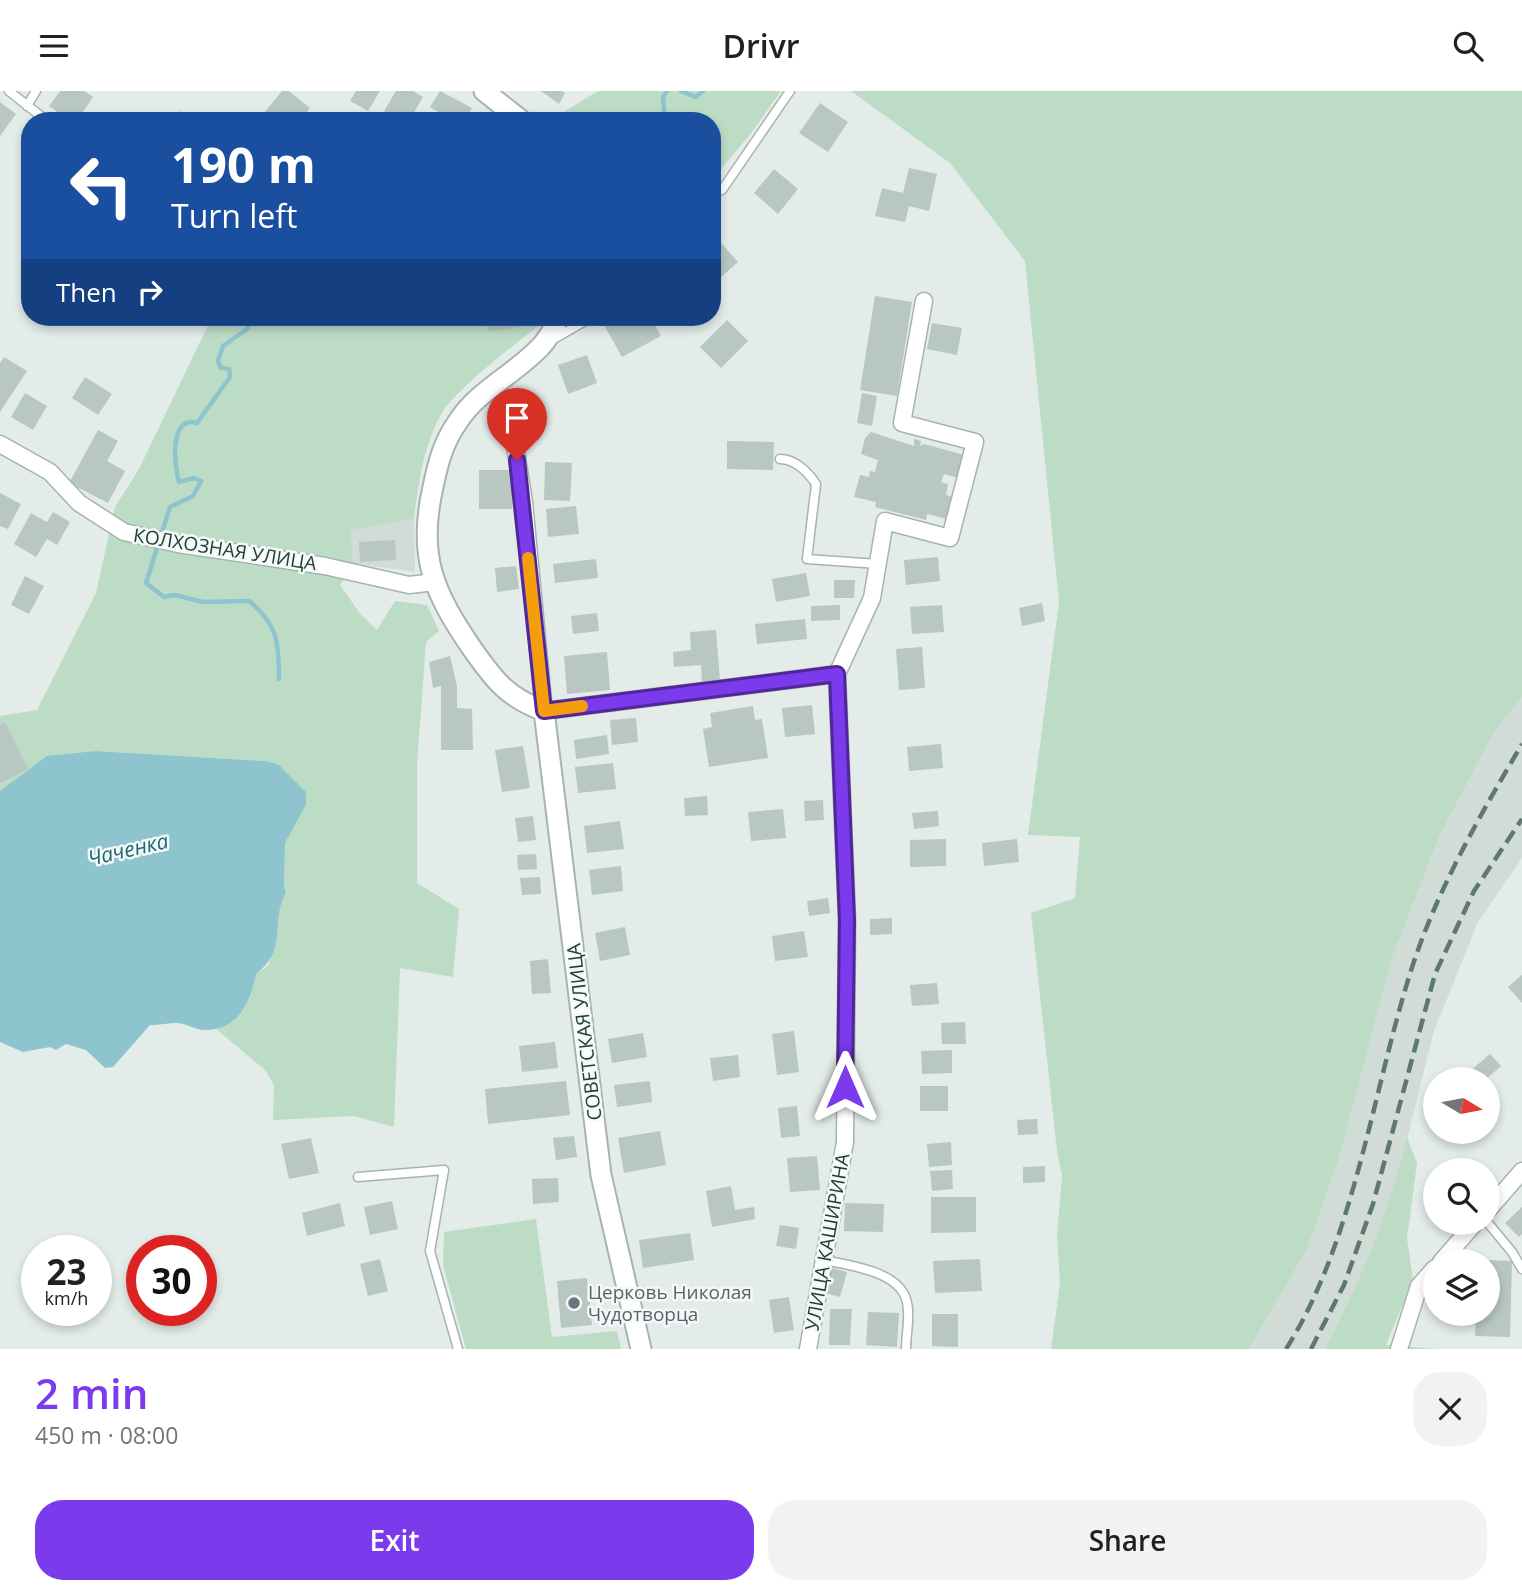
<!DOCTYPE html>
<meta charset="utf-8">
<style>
body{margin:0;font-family:"Open Sans",sans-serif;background:#f2f2f2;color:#202124;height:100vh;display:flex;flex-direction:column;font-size:26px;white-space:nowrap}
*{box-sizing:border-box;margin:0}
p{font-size:23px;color:#757577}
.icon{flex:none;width:38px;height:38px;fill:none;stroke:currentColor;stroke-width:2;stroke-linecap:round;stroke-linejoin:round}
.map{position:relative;height:1258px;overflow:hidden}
.side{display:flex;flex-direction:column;background:#fff;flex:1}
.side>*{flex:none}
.banner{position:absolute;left:21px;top:21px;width:700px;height:214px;border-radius:28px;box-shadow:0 4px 10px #0003;background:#1a4fa0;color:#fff;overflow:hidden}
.needle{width:46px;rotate:100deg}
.tools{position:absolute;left:1423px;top:976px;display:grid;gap:14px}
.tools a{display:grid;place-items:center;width:77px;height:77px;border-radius:50%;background:#fff;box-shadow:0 4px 10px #0003;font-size:35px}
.speed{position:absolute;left:21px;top:1144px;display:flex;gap:14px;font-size:35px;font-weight:700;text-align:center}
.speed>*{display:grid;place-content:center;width:91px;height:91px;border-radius:50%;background:#fff;box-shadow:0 4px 10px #0003;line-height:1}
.speed small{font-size:18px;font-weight:400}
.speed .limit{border:10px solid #d22;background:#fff;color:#111}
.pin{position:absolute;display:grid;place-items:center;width:60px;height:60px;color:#fff;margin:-72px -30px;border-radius:50% 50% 50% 0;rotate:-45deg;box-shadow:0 0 7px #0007}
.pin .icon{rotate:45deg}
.me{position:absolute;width:77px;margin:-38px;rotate:0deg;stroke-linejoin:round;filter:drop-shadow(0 0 5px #0008)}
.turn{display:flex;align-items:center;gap:24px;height:147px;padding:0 35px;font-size:32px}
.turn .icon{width:91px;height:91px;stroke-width:2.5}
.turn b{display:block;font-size:49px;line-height:60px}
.then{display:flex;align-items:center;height:66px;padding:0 35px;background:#0003;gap:14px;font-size:26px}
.round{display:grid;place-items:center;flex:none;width:74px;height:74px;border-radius:28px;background:#f2f2f2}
.headline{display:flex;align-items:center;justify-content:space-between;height:119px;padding:0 35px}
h1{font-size:42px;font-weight:600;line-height:52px;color:#7c3aed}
.button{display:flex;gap:14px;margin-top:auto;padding:14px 35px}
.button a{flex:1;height:80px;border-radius:28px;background:#7c3aed;color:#fff;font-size:28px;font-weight:600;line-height:80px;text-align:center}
.button a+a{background:#f2f2f2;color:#202124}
header{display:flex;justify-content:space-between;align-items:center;height:91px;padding:0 35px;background:#fff;font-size:32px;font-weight:600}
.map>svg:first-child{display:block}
</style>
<header><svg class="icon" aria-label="menu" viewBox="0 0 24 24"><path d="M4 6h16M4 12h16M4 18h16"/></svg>Drivr<svg class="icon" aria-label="search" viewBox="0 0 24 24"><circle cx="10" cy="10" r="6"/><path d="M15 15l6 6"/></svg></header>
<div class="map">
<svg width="1522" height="1258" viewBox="0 0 1522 1258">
<rect width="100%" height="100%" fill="#e3ece8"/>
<path fill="#d1dcd7" d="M414,428L415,481L353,472L351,439Z
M1522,606V767L1478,831L1434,940L1396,1093L1358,1195L1325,1258H1249L1307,1158L1338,1071L1392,867L1440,744L1494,641Z"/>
<path fill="#bddcc5" d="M598,0H781L749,45L712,88V30H549Z
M851,0H1522V606L1494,641L1440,744L1392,867L1338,1071L1307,1158L1249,1258H1051L1060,1192L1057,1145L1062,1085L1057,1060L1031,822L1075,807L1080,746L1028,744L1059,511L1025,170L950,72Z
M212,226H543L539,234C513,256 453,299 439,327C423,358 418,394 414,428L351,439L353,472L340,494L361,524L377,539L395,510L427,514L439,540L426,551L417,674V792L459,818L453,886L400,877L394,1036L354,1025L273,1029L274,994L265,979L216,938C243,927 251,911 256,883L269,874C274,850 275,822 286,802L284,796L285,752L306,714V702L278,673L266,670L96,660L0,700V625L37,619L96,502L115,416L139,378Z
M1407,1046L1417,1072L1407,1147L1413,1189L1386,1254L1439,1258H1325C1361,1190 1389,1121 1407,1046Z
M536,1128L552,1246L617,1240L621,1258H466L443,1174L444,1141Z"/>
<path fill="#8dc4ce" d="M96,660L266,670L278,673L306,701V714L285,752L284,796L286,802C269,832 289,858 256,883C251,911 238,939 205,939C196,939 187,933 178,932C169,932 159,934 150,934L113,976L105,977L86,959L66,953L56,959L50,956L23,961L0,951V700L47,665Z"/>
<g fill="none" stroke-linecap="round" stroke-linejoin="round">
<path stroke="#8dc4ce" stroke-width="4.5" d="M681,0L696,6L703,0
M604,30L611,25L624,30
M665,30L663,6L667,0
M250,226L247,238L223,255L218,270L221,277L229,278L230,286L197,332C169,324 174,374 179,391L194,387L201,390L193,405L170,416L146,492L164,506L175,504L203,511L249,510C278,533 279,553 279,588"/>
</g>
<path fill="#b8c7c1" d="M60,0H84L93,6L77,30H70L49,15Z
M282,0H289L310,17L299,30H261L259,28Z
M356,0H380L368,20L350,10Z
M396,0H413L423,6L409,30H401L384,20Z
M440,0L472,17L464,30H453L430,16Z
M541,0H562L565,2L559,13Z
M0,11L16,23L0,45Z
M820,12L848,31L828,61L799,42Z
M180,20L194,30H173Z
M909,77L937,83L929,120L909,115L905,131L875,125L882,97L903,102Z
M774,78L798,98L778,123L754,102Z
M716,146L738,171L712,194V150Z
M875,205L912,211L897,305L860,299Z
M486,226H523L524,235L489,241Z
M619,226H650L661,245L622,266L604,234Z
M727,229L748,250L721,277L700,256Z
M932,232L962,237L957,264L927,258Z
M587,264L597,292L568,303L558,274Z
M4,266L27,280L0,321V272Z
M85,286L112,303L98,324L72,307Z
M25,302L47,315L33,339L11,326Z
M862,302L877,305L872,335L857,332Z
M98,339L118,350L107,370L125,380L108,412L69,392Z
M871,341L914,355V348L921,350L920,355L924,353L961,363L966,368L958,387L944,383L941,391L948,393L946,404L953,406L947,428L927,423L926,429L875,416L876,411L854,406L860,384L869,386L870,380L875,381L878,369L861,363L865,347Z
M727,350L774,351L773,379L727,378Z
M545,371L572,372L570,410L544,409Z
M479,379H512V418H479Z
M0,402L21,413L8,438L0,435Z
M576,415L579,443L548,446L546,418Z
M53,421L70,431L57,454L47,448L36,466L14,453L31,422L47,431Z
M395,449L396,469L360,471L359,451Z
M938,466L940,490L906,494L904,469Z
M596,468L598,487L555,492L553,473Z
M516,475L519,498L497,501L495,477Z
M806,482L810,505L776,511L772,488Z
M25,485L44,495L29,523L11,514Z
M834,489H855L854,507H834Z
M1042,512L1045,530L1022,535L1019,517Z
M840,514V529L811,530V515Z
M942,514L944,541L912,543L910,516Z
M597,522L599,540L573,543L571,525Z
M805,528L807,548L757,553L755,533Z
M716,539L720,590L702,591L701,574L674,576L673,561L691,559L690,541Z
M922,556L925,597L899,599L896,558Z
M607,561L610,599L567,603L564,565Z
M450,565L457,595V617L472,618L473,659H441V595L433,597L429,571Z
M812,614L815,643L785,646L782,617Z
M753,615L755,629L762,628L768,667L709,676L703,638L712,636L710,622Z
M636,627L638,651L612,654L610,629Z
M5,631L28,678L0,692V633Z
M607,644L609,663L576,668L574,649Z
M941,653L943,677L909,680L907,656Z
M523,655L530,697L502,701L495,659Z
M613,672L616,698L578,702L575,676Z
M707,705L708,724L685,725L684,707Z
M823,709L824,729L805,730L804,710Z
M783,718L786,747L751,750L748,721Z
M938,720L939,735L914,738L912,722Z
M533,725L536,749L518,751L515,727Z
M620,730L624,758L587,762L584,735Z
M946,748V775L910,776V749Z
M1017,748L1019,771L984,775L982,752Z
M536,763L537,778L518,779L517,764Z
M621,775L623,800L592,804L589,779Z
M540,786L541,803L522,804L520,787Z
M828,807L830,822L809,825L807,810Z
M892,827V843L870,844V828Z
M625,836L630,864L600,870L595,842Z
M804,840L808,866L775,870L772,845Z
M548,868L551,902L532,903L530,870Z
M1522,884V912L1508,896Z
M937,892L939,913L912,915L910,894Z
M965,931L966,953H942L941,932Z
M794,940L799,981L777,984L772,943Z
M643,942L647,966L612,972L608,948Z
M555,951L558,977L522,981L519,955Z
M952,959V982L922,983L921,960Z
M1490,963L1501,975L1485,989H1475L1469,981Z
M738,964L740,986L713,990L710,967Z
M566,990L570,1024L488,1033L485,998Z
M650,990L652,1011L617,1016L614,994Z
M920,995H948V1020H920Z
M797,1015L800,1045L781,1047L778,1017Z
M1037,1028L1038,1043L1018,1044L1017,1029Z
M660,1040L666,1074L624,1082L618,1047Z
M574,1045L577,1066L556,1069L553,1047Z
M311,1047L319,1082L289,1088L281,1053Z
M951,1051L952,1074L929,1076L927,1053Z
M817,1065L820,1099L790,1101L787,1067Z
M1045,1075V1091L1023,1092V1076Z
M952,1079L953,1098L932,1100L930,1080Z
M558,1087L559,1111L533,1113L532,1088Z
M731,1095L735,1119L754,1116L755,1128L712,1136L706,1100Z
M931,1106H976V1141L931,1142Z
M392,1110L398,1138L370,1144L364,1116Z
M340,1112L345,1135L307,1145L302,1122Z
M845,1112L884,1113L883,1141L844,1140Z
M1522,1116V1143L1519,1146L1505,1132Z
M780,1134L799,1137L796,1158L776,1155Z
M690,1142L694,1169L643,1177L639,1149Z
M380,1168L388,1200L368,1205L360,1173Z
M980,1168L982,1200L935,1202L933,1170Z
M1488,1169L1512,1170L1510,1246L1475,1245L1476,1223H1488Z
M832,1177L847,1181L840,1206L825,1202Z
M587,1187L592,1234L561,1237L557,1190Z
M789,1206L794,1239L774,1242L769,1209Z
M830,1218H852L850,1254H829Z
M868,1221L899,1222L897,1256L866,1254Z
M932,1223H958V1256L932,1255Z"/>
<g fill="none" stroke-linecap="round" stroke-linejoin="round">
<g stroke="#a6b4af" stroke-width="11">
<path id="service" d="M9,0L47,30
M27,15L36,0
M712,103L722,99L790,0
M552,249L592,226
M780,368C795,368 808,381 816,393L807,468L878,473
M358,1086L444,1079L430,1160L458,1258
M1488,1132L1512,1161L1522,1178
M824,1169C847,1174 891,1179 904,1203C912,1218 906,1242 906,1258"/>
</g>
<g stroke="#a6b4af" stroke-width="19">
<path id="minor" d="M514,348L524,411L544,620L837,583
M0,353L50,381L79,412L124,441L178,453L325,475L409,494L435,491
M1488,1119L1522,1080
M1441,1171L1475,1132
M808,1258L845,1051L847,829L837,583L872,507L885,430L950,447L975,351L902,332L924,210
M1399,1258L1419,1195L1435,1177"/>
</g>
<g stroke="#a6b4af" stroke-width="23">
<path id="tertiary" d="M484,0L522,30
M560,226C555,234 550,245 543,253C518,282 478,298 457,332C443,352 438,372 433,396C417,466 434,502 473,559C495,590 507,606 544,620L601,1084L641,1258"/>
</g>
<use href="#service" stroke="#fff" stroke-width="8"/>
<use href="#minor" stroke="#fff" stroke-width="16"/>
<use href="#tertiary" stroke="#fff" stroke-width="19"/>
<path stroke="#5e7871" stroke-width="4.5" stroke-dasharray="14 7" stroke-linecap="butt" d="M1286,1258C1353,1153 1372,1005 1409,886C1434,804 1479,726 1522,653
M1311,1258L1344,1194L1373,1113L1435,883L1474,800L1522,728"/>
</g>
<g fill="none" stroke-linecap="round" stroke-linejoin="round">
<g stroke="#51269a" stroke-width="18">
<path id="route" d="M517,369L544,620L837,583L847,829L845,996"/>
</g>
<use href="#route" stroke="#7c3aed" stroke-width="12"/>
<path stroke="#f59e0b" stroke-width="12" d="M528,467L544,620L582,615"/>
</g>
<circle fill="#6b7280" stroke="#f3f9f6" stroke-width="2.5" cx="574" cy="1212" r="7"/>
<g text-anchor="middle" stroke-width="5" stroke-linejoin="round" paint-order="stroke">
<g font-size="19" fill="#233c35" stroke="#f3f9f6">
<text transform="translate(225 458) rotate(9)" y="7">КОЛХОЗНАЯ УЛИЦА</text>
<text transform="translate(584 941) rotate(-97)" y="7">СОВЕТСКАЯ УЛИЦА</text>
<text transform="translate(827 1151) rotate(-80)" y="7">УЛИЦА КАШИРИНА</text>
</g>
<g font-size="19" fill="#5b616d" stroke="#f3f9f6" text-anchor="start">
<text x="588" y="1208">Церковь Николая<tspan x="588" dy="22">Чудотворца</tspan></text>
</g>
<g font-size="21" font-style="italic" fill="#206775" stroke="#f3f9f6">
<text transform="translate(128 759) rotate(-13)" y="7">Чаченка</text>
</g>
</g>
</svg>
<div class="tools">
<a><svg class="needle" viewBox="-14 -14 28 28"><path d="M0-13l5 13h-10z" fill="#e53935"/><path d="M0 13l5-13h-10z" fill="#757577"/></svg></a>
<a><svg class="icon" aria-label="search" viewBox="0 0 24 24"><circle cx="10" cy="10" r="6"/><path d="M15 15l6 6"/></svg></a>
<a><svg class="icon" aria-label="layers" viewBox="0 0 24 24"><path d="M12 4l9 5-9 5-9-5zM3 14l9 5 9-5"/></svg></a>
</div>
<div class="speed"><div>23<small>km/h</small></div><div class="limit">30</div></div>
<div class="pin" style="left:517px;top:369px;background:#d93025"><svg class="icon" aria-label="arrive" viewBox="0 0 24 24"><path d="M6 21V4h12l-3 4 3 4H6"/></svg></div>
<svg class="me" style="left:845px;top:996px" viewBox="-20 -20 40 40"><path d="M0-17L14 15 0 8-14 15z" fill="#7c3aed" stroke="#fff" stroke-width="4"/></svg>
<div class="banner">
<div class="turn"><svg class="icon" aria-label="left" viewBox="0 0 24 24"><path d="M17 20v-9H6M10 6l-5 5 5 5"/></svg><div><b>190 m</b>Turn left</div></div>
<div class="then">Then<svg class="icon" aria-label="right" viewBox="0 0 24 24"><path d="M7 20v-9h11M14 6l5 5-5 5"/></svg></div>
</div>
</div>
<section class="side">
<div class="headline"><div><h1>2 min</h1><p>450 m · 08:00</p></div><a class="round"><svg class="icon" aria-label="close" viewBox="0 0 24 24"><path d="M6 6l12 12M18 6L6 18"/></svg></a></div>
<div class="button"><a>Exit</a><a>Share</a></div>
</section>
